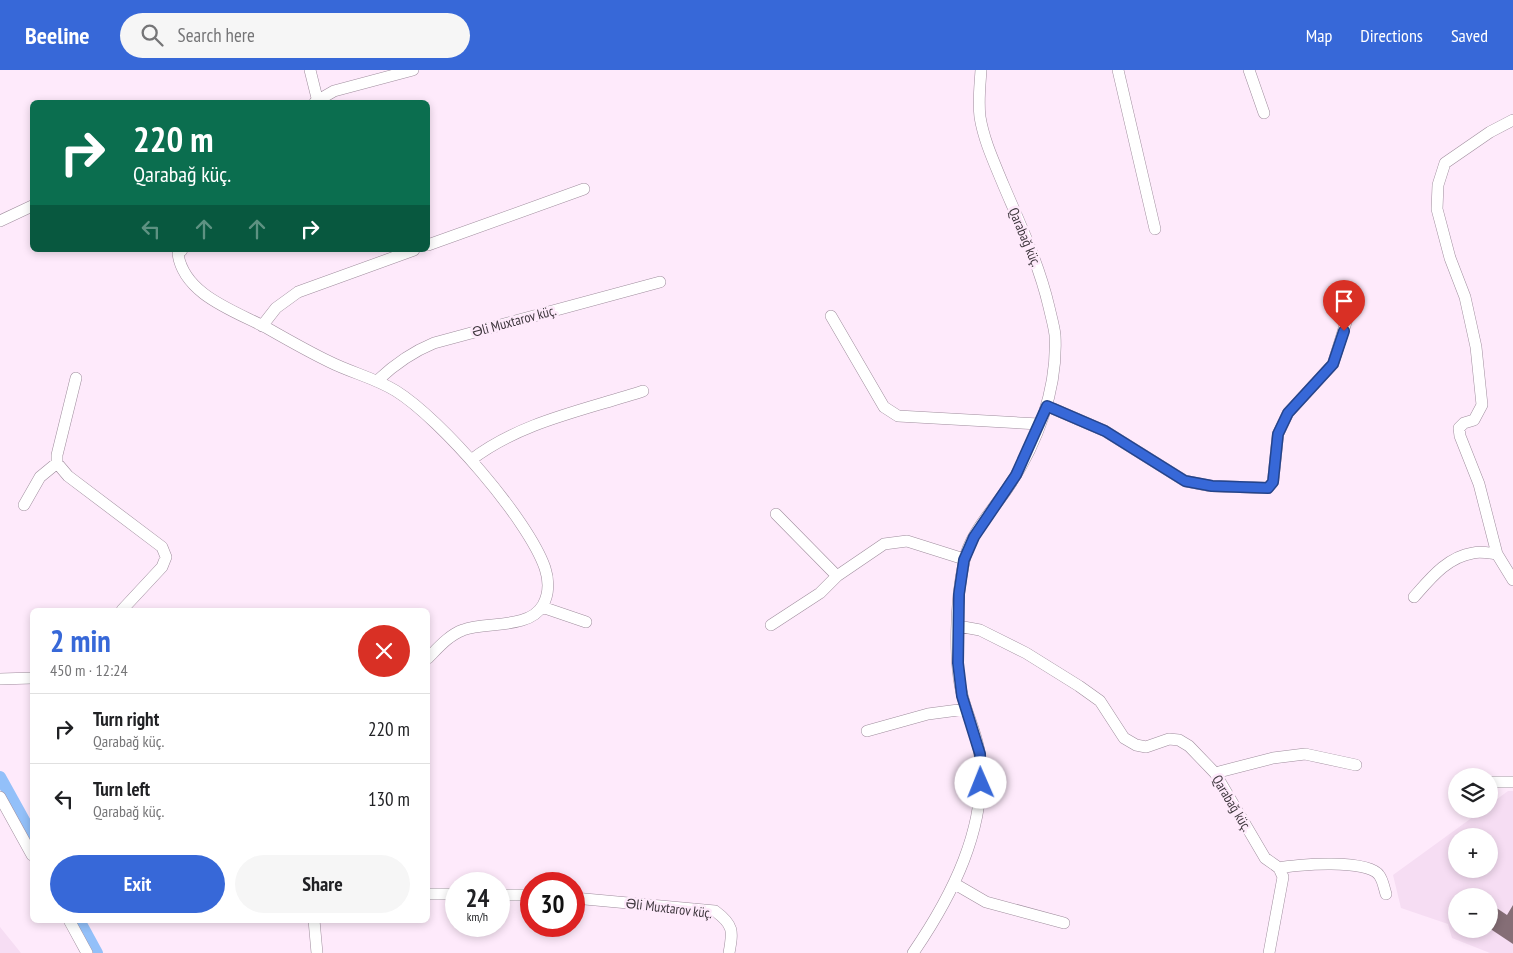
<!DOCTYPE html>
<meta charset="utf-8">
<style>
body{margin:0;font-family:"PT Sans Narrow",sans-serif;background:#f6f6f6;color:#202124;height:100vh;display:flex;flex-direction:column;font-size:19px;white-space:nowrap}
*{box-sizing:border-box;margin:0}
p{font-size:16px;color:#757577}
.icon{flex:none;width:28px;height:28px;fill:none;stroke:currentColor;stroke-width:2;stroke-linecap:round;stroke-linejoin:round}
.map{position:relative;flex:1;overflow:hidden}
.panel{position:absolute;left:30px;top:538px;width:400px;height:315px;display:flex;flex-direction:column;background:#fff;border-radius:8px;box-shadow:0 2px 8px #0003}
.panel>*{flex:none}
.guide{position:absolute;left:30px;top:30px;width:400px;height:152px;border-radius:8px;box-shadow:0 2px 8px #0003;background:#0b6e4f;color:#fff;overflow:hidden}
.buttons{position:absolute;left:1448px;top:698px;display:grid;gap:10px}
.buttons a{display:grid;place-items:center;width:50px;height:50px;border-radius:50%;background:#fff;box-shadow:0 2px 8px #0003;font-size:25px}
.speed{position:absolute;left:445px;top:802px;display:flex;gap:10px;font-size:25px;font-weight:700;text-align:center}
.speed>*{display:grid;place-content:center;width:65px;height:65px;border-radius:50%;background:#fff;box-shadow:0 2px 8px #0003;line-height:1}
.speed small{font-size:12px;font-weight:400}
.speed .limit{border:8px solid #d22;background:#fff;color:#111}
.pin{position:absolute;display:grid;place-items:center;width:42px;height:42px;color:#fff;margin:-51px -21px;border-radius:50% 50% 50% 0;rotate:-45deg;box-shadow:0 0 5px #0007}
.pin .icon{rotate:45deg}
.me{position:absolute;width:55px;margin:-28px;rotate:359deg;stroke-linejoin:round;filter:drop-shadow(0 0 4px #0008)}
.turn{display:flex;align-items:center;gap:18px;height:105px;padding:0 20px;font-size:22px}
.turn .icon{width:65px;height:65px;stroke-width:2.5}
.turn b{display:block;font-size:35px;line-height:42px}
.lanes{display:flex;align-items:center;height:48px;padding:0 20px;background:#0003;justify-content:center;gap:25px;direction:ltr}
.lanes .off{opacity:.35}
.round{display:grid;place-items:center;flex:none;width:52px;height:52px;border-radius:26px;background:#f6f6f6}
.overview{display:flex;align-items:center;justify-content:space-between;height:85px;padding:0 20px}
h1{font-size:30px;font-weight:700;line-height:38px;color:#3768d8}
.cta{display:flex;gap:10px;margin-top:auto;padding:10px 20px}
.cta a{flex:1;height:58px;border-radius:30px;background:#3768d8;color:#fff;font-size:20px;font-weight:700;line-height:58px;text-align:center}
.cta a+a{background:#f6f6f6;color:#202124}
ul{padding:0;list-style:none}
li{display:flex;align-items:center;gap:15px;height:70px;padding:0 20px;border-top:1px solid #e0e0e0}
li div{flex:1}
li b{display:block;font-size:19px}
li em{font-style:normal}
header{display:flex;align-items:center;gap:30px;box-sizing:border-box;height:70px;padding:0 25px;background:#3768d8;color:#fff}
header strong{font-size:24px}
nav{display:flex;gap:28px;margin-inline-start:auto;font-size:18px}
.search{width:350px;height:45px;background:#f6f6f6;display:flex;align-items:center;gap:12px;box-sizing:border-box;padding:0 18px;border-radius:28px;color:#757577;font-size:19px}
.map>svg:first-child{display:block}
</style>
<header>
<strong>Beeline</strong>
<div class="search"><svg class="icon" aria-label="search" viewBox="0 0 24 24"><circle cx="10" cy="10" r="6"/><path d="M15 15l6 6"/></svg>Search here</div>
<nav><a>Map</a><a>Directions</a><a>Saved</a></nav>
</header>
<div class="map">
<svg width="1513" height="883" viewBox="0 0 1513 883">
<rect width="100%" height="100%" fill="#feeafb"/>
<path fill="#f6ddf3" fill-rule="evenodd" d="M1508,721H1513V883H1490L1452,868L1448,854L1401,838L1393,805L1484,739H1489V735ZM1456,766H1489V799H1456ZM1456,826H1489V859H1456Z
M0,857L21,883H0Z"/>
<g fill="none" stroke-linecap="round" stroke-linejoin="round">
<path stroke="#93c0f9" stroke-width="12" d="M0,707L31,763
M79,850L97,883"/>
</g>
<path fill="#856e76" d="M1489,833L1507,845L1513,835V874L1489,858Z"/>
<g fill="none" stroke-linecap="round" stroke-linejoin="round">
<g stroke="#9f8d9d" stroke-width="12">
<path id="street" d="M310,0L318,32
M1118,0L1155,159
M1249,0L1264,43
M315,32L334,21L413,0
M1513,50L1490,62L1445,93L1438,115L1437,139L1450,188L1465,227L1476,277L1482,335L1474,350L1464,353L1459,358L1460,366L1479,414L1497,484L1513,510
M0,151L32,136
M428,175L584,119
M182,180L178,184C184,225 235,241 267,258C288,270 309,282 330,292C352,303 375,308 396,321C441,349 528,449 545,498C549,510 549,524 543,535C529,560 485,551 463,560C449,565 438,578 428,588
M831,246L884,337L898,346L1039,354
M262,256L276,238L298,222L414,180
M76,308L57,385V393L68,406L162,477L166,487L162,497L122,540
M378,310C395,294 412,282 434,273L660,212
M1047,336L1105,361L1185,411L1211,416L1268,418L1273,412L1278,364L1288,343L1333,294L1347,249
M471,390C520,352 585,340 643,321
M24,435L40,407L57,393
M776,444L837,506
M1414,527C1430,509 1447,487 1473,483C1480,481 1489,483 1497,484
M542,537L586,552
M771,555L820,523L837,506L884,474L907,471L964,489
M958,556L980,560L1026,583L1079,616L1100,631L1124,668L1136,675L1146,677L1169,669L1179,670L1189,676L1215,703L1265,788L1279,798L1283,807L1269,883
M0,609L32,608
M867,661L928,644L966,639
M1215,703L1273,688L1305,684L1356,695
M1489,712H1513
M0,727L32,785
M1279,798C1297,794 1368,789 1379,805C1383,810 1384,818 1386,824
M955,814L986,832L1064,853
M428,824H456
M499,825H531
M574,828L715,841C734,855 733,861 729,883
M69,850L87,883
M314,850L317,883
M913,883C952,826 987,758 980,687C978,667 968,647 963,628C953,592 956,528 964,492C969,465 992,441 1007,419C1037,375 1058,319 1055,265C1054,256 1051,246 1049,237C1039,194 1020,154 1003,114C994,92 984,71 980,47C978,31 980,16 981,0"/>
</g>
<use href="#street" stroke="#fff" stroke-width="11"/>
</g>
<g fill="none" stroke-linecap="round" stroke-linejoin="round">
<g stroke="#24448c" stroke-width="12">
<path id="route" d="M981,713L980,684L962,626L958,593L959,524L964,490L974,467L1016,405L1047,336L1105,361L1185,411L1212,416L1268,418L1273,412L1278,364L1288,343L1333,294L1344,261"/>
</g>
<use href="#route" stroke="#3768d8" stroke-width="9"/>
</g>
<g text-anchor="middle" stroke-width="5" stroke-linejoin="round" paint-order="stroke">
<g font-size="14" fill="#3f373e" stroke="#feeafb">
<text transform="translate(1025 167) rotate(67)" y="5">Qarabağ küç.</text>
<text transform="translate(514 251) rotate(-15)" y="5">Əli Muxtarov küç.</text>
<text transform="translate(1232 733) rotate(59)" y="5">Qarabağ küç.</text>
<text transform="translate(669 838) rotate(7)" y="5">Əli Muxtarov küç.</text>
</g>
</g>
</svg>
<div class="buttons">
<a><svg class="icon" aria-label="layers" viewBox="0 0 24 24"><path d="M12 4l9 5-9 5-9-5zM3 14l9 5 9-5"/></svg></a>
<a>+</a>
<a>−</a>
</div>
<div class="speed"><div>24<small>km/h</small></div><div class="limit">30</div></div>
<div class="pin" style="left:1344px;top:261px;background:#d93025"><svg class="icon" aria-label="arrive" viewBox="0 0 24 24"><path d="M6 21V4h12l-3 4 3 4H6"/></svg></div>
<svg class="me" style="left:981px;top:713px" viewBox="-20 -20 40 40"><circle r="19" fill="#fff"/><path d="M0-13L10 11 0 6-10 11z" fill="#3768d8"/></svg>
<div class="guide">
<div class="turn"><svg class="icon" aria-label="right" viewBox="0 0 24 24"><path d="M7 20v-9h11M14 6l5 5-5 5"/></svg><div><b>220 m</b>Qarabağ küç.</div></div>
<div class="lanes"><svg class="icon off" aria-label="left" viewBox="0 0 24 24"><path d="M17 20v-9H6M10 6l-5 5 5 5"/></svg><svg class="icon off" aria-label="ahead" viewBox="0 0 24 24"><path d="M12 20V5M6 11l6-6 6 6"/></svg><svg class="icon off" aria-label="ahead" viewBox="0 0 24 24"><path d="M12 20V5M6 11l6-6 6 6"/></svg><svg class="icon" aria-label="right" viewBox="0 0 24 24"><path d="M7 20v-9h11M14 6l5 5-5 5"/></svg></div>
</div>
<section class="panel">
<div class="overview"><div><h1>2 min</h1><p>450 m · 12:24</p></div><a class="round" style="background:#d93025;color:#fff"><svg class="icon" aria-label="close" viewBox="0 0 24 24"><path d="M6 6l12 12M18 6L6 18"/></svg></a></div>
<ul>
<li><svg class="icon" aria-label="right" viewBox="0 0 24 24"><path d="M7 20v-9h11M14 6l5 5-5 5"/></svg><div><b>Turn right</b><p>Qarabağ küç.</p></div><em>220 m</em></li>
<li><svg class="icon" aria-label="left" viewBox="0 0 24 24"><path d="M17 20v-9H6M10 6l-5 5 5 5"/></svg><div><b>Turn left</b><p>Qarabağ küç.</p></div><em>130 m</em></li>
</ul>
<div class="cta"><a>Exit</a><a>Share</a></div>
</section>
</div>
